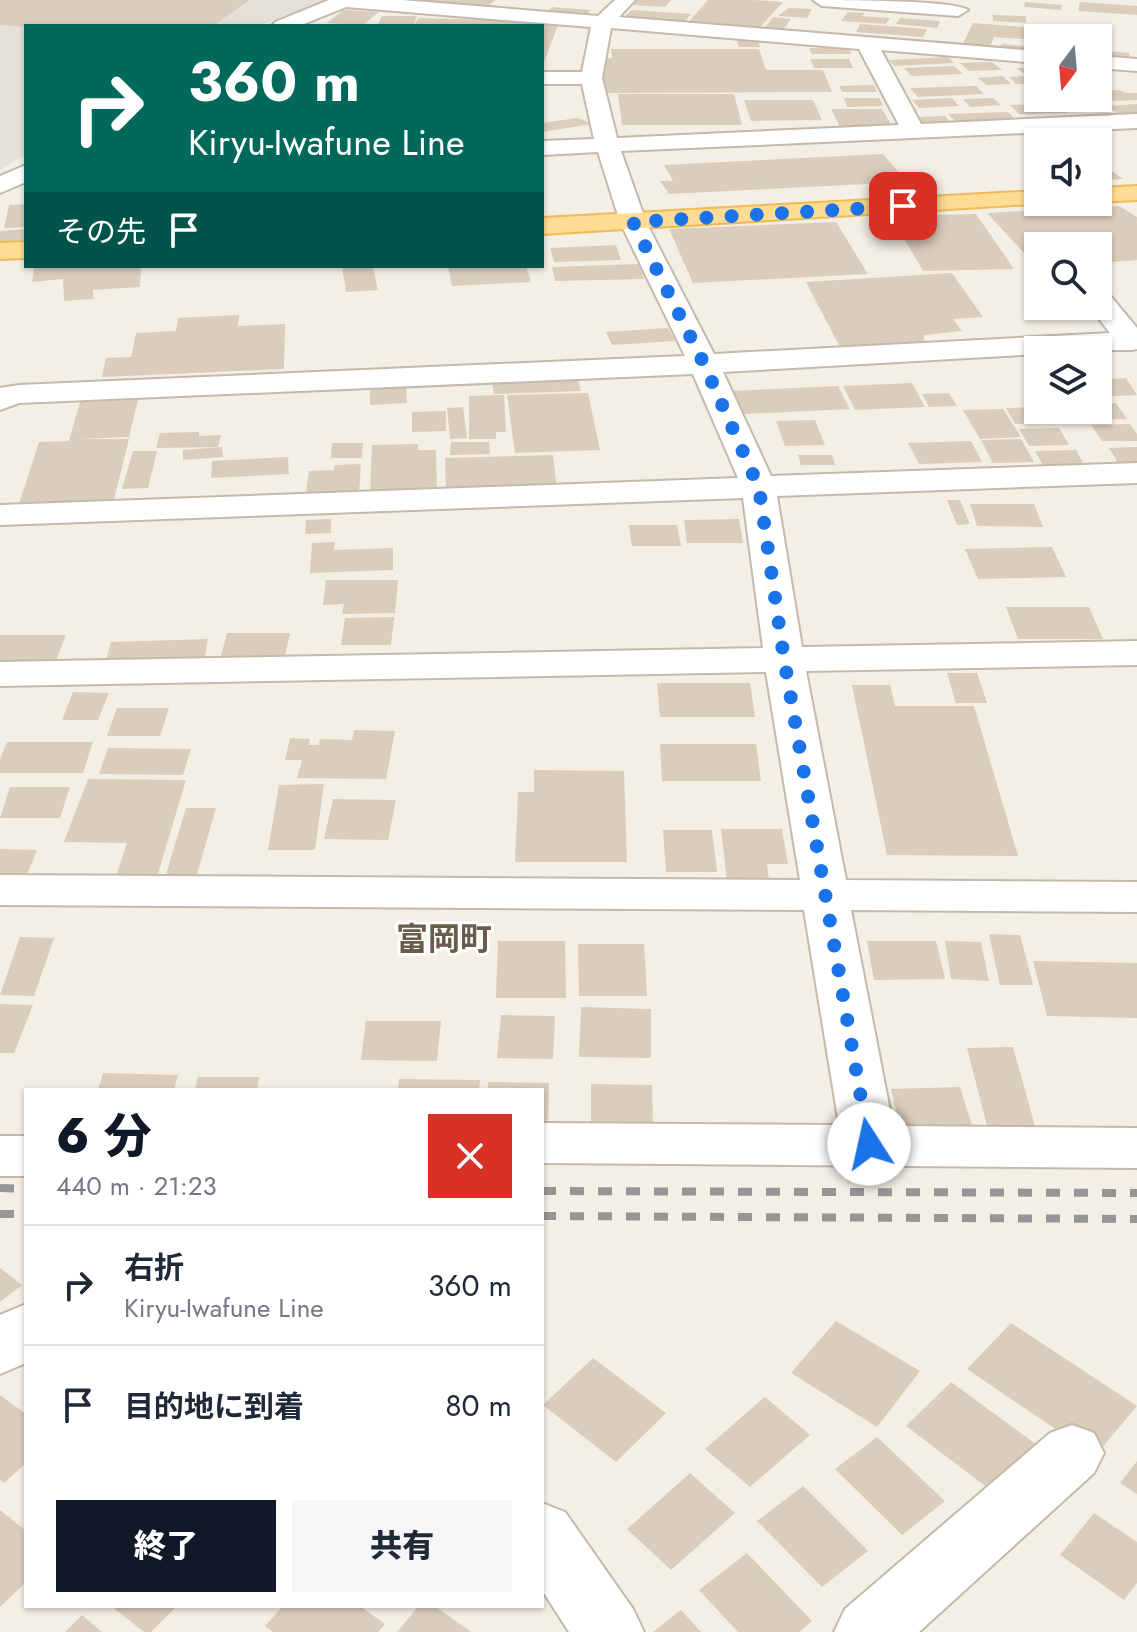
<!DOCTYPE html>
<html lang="ja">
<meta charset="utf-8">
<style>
body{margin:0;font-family:Jost,"Noto Sans JP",sans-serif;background:#f6f6f7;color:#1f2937;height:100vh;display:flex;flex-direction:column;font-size:30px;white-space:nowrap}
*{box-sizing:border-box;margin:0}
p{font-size:26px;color:#747a83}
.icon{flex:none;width:44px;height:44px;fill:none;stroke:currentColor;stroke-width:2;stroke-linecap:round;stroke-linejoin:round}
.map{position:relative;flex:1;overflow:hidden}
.drawer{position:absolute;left:24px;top:1088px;width:520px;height:520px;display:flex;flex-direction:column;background:#fff;border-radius:0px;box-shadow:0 2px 6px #0004}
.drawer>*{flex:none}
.guide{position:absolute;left:24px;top:24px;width:520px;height:244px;border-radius:0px;box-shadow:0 2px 6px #0004;background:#00695c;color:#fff;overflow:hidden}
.needle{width:52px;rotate:196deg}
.tools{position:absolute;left:1024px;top:24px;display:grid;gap:16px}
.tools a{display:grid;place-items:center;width:88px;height:88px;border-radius:0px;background:#fff;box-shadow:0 2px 6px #0004;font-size:40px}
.pin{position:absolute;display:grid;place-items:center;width:68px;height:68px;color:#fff;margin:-34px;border-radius:16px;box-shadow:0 4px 12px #0006}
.me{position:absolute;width:88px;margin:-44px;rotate:350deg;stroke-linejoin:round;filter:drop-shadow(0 0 6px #0008)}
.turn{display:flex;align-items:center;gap:28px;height:168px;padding:0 32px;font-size:36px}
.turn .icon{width:104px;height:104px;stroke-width:2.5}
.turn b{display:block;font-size:56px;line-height:68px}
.then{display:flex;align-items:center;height:76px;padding:0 32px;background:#0003;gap:16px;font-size:30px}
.round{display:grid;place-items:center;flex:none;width:84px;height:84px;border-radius:0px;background:#f6f6f7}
.headline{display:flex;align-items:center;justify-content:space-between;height:136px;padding:0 32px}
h1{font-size:48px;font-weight:800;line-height:60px;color:#111827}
.action{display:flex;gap:16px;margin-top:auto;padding:16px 32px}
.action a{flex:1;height:92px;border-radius:0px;background:#111827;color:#fff;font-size:32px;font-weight:800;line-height:92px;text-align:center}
.action a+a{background:#f6f6f7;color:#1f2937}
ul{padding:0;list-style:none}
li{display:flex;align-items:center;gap:24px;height:120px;padding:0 32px;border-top:2px solid #e0e1e3}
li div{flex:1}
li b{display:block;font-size:30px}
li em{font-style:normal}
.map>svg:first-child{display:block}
</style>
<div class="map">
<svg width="1137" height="1632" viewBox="0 0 1137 1632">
<rect width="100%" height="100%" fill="#f4efe5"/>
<path fill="#e6e0da" d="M0,0H327L258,26H26V154L0,170Z"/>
<path fill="#dacdbc" d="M0,0H249L213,26L26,27L0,25Z
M419,0H496L485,8Z
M637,0H671L665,7L633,5Z
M708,0H753L783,2L756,32L685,26Z
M1025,2L1062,5L1061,10L1024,7Z
M1080,2L1137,6V15L1078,11Z
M552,7L591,10L584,17L545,15Z
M789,8L812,9L807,18L778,16Z
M343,10L379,12L363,25L327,23Z
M632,10L691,14L684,22L624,17Z
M848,12L865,13L862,16L890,18L886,24L841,21Z
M993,15L1026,16V23L993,21Z
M382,16H417L413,26H377Z
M773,17L791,19L780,34L762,32Z
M419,18L559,22L542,67V26H413Z
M900,18L940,21L937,28L896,24Z
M973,23L1049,29L1046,38L1038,40L994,37L990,48L962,46Z
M860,24L927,29L923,37L856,32Z
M736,39H757L760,47H739Z
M1002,44L1037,47L1034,52L999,49Z
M809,48H849L851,54H812Z
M611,49H759L766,70H823L832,92L603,93L600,59L612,58Z
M1098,50L1130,53L1128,62L1098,60Z
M948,57L954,63L894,66L889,60Z
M810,59H849L853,68H814Z
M992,62L1002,70L969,71L960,63Z
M954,66L963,74L912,76L904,68Z
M1038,67V83L1016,84L1009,77L1027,76L1016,68Z
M1003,76L1011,84L986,85L978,78Z
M874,85L877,92H842L839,86Z
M976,86L984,94L918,97L910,88Z
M1120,90L1125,93H1137V100L1094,102L1088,98H1098V91Z
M618,94H734L742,125H622Z
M844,98H879L883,106L847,107Z
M952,98L959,106L919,108L912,100Z
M993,98L1001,105L970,107L963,99Z
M744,100H813L822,120L751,121Z
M1057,104L1067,113L1019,114L1010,105Z
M1137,104V116L1122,117L1107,106Z
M831,109H882L892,126L840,127Z
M1008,112L1016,120L956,122L948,114Z
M945,116L953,125L925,126L917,117Z
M578,118L593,124L542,132V123Z
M883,154L907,182L669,194L660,181H673L664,165Z
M1098,166H1105L1123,179L1098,181Z
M26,204V227L4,228L9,205Z
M1119,206L1137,217V260L1098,263V246H1038V268L987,213Z
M976,214L1014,269L923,271L891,216Z
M836,222L868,274L693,283L669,229Z
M26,229L25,240L0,242V231Z
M616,245L621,260L554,262L550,248Z
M639,264L644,279L555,281L552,267Z
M53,266H141L140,287L93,290V299L64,301L63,279L32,282L34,267Z
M342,266H373L378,290L346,292Z
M468,266H526L531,282L452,286L448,267Z
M952,273L983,317L953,319L962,331L924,335V345L841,349L806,282Z
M239,315L238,326L285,324L284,369L102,377L106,358L131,357L136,333L176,331L178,318Z
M668,328L675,341L612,345L606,332Z
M577,375L581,391L494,394L491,379Z
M1126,378L1137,395L1098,397V380Z
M912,383L925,407L855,410L843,386Z
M838,386L850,409L744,414L733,391Z
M406,387L407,403L370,405V388Z
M588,393L600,450L515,453L507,395Z
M949,393L957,406L929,407L922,394Z
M504,395L506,432H496V439H469V396Z
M138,400L129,437L77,439H129L113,503L18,507L39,442L69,441L80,402Z
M1116,403L1127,419L1088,420L1081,410H1098V404Z
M463,407L467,438L450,439L447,408Z
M1038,407V410H1047L1054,423L1015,424L1006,408Z
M1003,409L1021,437L980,439L963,410Z
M446,411V431L412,432V412Z
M815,420L825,445L785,446L776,421Z
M1130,424L1137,434V441H1102L1091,425Z
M1059,428L1069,445L1029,446L1019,429Z
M199,432V436L221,435L218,447L156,448L160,433Z
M1021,439L1034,462L993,463L981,440Z
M971,441L982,462L919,464L908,443Z
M451,442H489L490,454L450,455Z
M332,443H363L362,458H331Z
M418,444V450H436L437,493L370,495L372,445Z
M222,447L223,457L183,460V450Z
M1137,447V465L1120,466L1109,448Z
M1076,450L1086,468L1045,469L1035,451Z
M133,451H157L148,488L122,489Z
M553,455L557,491L446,494L445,458Z
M798,455H832L835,465H801Z
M288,457L289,474L211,478L212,461Z
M361,464L359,492L306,493L309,471L334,470L335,465Z
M947,500H960L970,524L957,525Z
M970,504H1034L1043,527L977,526Z
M331,519V533L305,534L306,520Z
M739,519L743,543H687L684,520Z
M629,525H677L681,546H632Z
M335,542L334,550L393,548V570L310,573L312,543Z
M1052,547L1066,577L978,579L965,549Z
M326,580H398L395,613L342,614L344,604L323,605Z
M1006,607H1089L1103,639H1018Z
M394,617L391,645H341L345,618Z
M227,633H290L285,656H221Z
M0,635H66L54,666L0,667Z
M208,639L204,662L105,665L111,642Z
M947,673H977L987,703H956Z
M657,683H750L755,717H660Z
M852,685H890L895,706H974L1018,856L887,855Z
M73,692L109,693L98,720H62Z
M117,708H169L160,736H107Z
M354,730L395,731L386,779L297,778L302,760H285L290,738L310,739L309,745H319L320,739L352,740Z
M7,742H93L83,773H0V759Z
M660,744H756L761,781H662Z
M108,748L191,749L183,775L99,774Z
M534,770L624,771L627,862H515L518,792H534Z
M88,779L186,780L157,877L116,876L127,843L64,842Z
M324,784L315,850H268L279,785Z
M10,787H70L60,818H0Z
M333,799L396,800L388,840L324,839Z
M186,808H216L195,881H164Z
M721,829H782L788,864H767L769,882H727Z
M663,830H712L717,872H666Z
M0,849L37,850L25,879L0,878Z
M989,934L1020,935L1033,985H1000Z
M20,937L54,938L34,996L0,995Z
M498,941H565L566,998H496Z
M867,941H936L945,979L874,980Z
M945,941L981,942L989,981L951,979Z
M578,944H644L647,996H579Z
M1033,961L1137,963V1018L1047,1016Z
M0,1004L33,1005L14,1053H0Z
M581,1007L651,1009V1058L579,1057Z
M501,1015L555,1016L553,1059L497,1058Z
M366,1021H441L437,1061L361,1060Z
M1013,1047L1038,1137H990L967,1048Z
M103,1073L178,1075L174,1090H98Z
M198,1077H259L257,1090H195Z
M399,1079L480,1080L479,1090H398Z
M488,1082L549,1083L548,1127H542V1090H488Z
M591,1084L652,1085L653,1130L591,1129Z
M960,1087L975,1135L903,1137L891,1089Z
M0,1268L22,1285L0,1302Z
M836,1321L920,1371L877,1427L791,1373Z
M1011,1323L1137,1406L1095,1456L967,1369Z
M593,1358L666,1413L616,1462L543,1405Z
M951,1382L1037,1445L993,1492L906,1426Z
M0,1395L26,1414V1463L4,1483L0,1480Z
M765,1397L810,1435L750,1487L705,1449Z
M877,1437L945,1501L902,1535L835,1469Z
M1137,1461V1494L1120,1483Z
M690,1473L735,1513L671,1570L627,1529Z
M803,1486L868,1551L822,1587L757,1521Z
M0,1510L26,1531V1582L0,1607Z
M1094,1513L1137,1542V1583L1124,1600L1060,1555Z
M747,1553L812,1621L799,1632H738L699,1590Z
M111,1606H177L151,1632H144Z
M283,1606H360L385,1624L378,1632H273L265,1626Z
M419,1606H435L471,1632H397Z
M681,1610L701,1632H653Z
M82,1615L102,1632H65Z"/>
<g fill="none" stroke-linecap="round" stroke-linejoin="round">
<g stroke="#c4b9aa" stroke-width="4">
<path id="minor" d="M329,0H402L598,16L615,0H635L619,17L1038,51V63L881,50L921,124L1137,114V128L621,151L646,222L714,354L1110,333L1089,306H1098V291L1108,293L1137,328V349L1132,350H1038V354L723,372L771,476L1137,463V483L777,496L802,647L1137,641V665L806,671L846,880L1137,882V912L851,910L893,1126L1137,1128V1168L542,1163V1123L839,1125L804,910L0,905V875L800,880L766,672L0,686V662L763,648L743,498L0,525V505L738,478L693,374L19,403L0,410V388L19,385L685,356L620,222L598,152L542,155V141L594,139L582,84H542V72H582L591,27L346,7L299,26H272L275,22ZM611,28L859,49L899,125L617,138L602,78Z
M813,0C838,0 954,0 968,10L958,16L822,6Z
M1098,56L1137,59V71L1098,68Z
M26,165V182L0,193V176Z
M0,1136H26V1176H0Z
M26,1304V1363L0,1374V1315Z
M1072,1425L1094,1433L1104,1453L1094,1473L919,1632H834L845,1609L1050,1433Z
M542,1503L565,1512L633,1609L644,1632H569L542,1590Z"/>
</g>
<g stroke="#efbb59" stroke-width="4">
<path id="major" d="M1137,186V200L1098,202H1096L1098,188Z
M1038,191V202L1047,203L542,234V218Z
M26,242V258L0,259V243Z"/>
</g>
<use href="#minor" fill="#fff" fill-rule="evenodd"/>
<use href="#major" fill="#ffdb93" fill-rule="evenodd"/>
<path stroke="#969696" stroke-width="8" stroke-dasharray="14 14" stroke-linecap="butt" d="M0,1188L26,1189
M542,1191L1137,1193
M0,1214H26
M542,1216L1137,1219"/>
</g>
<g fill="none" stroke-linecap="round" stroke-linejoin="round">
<path stroke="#1a73e8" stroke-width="14" stroke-dasharray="0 25.2" d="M869,1144L784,659L759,488L704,364L633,222L903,206"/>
</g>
<g text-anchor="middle" stroke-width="6" stroke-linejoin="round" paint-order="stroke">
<g font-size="32" font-weight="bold" fill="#6b5c4a" stroke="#fff">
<text x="444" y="950">富岡町</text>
</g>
</g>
</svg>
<div class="tools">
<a><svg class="needle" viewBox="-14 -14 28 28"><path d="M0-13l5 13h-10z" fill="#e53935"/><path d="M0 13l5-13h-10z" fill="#747a83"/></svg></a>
<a><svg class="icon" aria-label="sound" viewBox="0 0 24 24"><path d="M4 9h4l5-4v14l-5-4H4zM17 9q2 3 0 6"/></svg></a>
<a><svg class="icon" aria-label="search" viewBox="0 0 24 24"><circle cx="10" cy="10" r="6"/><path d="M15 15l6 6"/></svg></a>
<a><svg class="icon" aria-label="layers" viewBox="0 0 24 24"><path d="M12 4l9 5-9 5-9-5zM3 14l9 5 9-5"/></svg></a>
</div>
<div class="pin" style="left:903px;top:206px;background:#d93025"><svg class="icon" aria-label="arrive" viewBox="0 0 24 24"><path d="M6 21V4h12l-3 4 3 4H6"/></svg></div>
<svg class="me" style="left:869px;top:1144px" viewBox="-20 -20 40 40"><circle r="19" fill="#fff"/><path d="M0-13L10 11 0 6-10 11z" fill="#1a73e8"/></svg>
<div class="guide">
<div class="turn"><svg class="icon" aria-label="right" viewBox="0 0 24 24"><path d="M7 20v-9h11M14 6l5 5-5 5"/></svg><div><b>360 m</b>Kiryu-Iwafune Line</div></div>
<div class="then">その先<svg class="icon" aria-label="arrive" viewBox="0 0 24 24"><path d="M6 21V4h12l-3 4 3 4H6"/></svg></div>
</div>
<section class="drawer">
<div class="headline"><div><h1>6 分</h1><p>440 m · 21:23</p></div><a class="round" style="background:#d93025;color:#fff"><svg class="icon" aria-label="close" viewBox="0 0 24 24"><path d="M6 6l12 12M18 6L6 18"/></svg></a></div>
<ul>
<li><svg class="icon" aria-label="right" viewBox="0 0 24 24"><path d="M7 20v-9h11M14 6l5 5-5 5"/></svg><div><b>右折</b><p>Kiryu-Iwafune Line</p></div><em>360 m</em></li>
<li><svg class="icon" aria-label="arrive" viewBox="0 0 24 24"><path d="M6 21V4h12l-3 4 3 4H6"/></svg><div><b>目的地に到着</b></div><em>80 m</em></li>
</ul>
<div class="action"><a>終了</a><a>共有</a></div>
</section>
</div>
